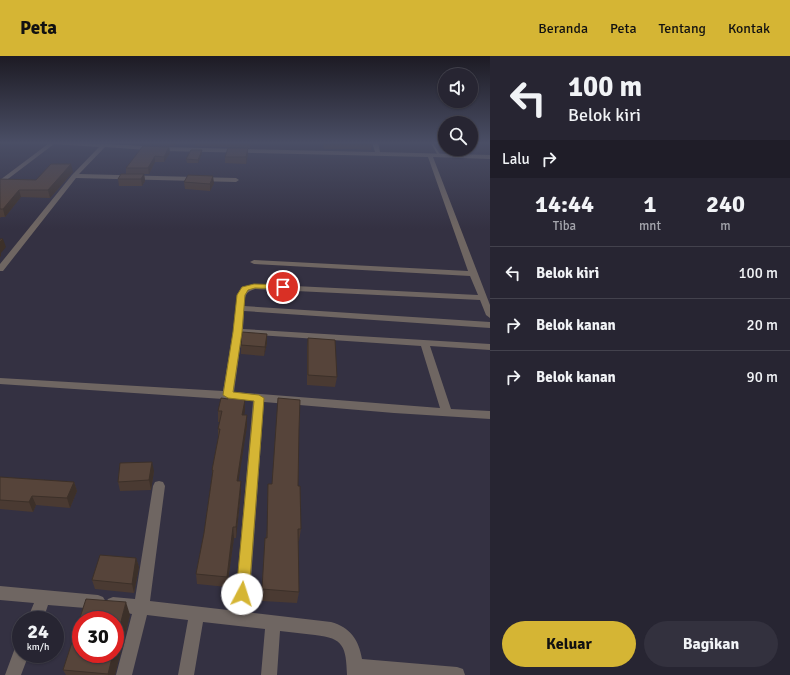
<!DOCTYPE html>
<html lang="id">
<style>
body{margin:0;font-family:Signika,sans-serif;background:#33313e;color:#f1f3f6;height:100vh;display:flex;flex-direction:column;font-size:15px;white-space:nowrap}
*{box-sizing:border-box;margin:0}
p{font-size:13px;color:#a4a5ac}
.icon{flex:none;width:22px;height:22px;fill:none;stroke:currentColor;stroke-width:2;stroke-linecap:round;stroke-linejoin:round}
.map{position:relative;flex:1;overflow:hidden}
.panel{display:flex;flex-direction:column;background:#272532;width:300px}
.panel>*{flex:none}
.hud{background:#272532;color:#f1f3f6;overflow:hidden}
.fabs{position:absolute;left:438px;top:12px;display:grid;gap:8px}
.fabs a{display:grid;place-items:center;width:40px;height:40px;border-radius:50%;background:#272532;box-shadow:0 1px 3px #0004,0 0 0 1px #43424d;font-size:20px}
.speed{position:absolute;left:12px;top:555px;display:flex;gap:8px;font-size:20px;font-weight:700;text-align:center}
.speed>*{display:grid;place-content:center;width:52px;height:52px;border-radius:50%;background:#272532;box-shadow:0 1px 3px #0004,0 0 0 1px #43424d;line-height:1}
.speed small{font-size:10px;font-weight:400}
.speed .limit{border:6px solid #d22;background:#fff;color:#111}
.pin{position:absolute;display:grid;place-items:center;width:34px;height:34px;color:#fff;margin:-17px;border:2px solid #fff;border-radius:50%;box-shadow:0 1px 4px #0007}
.me{position:absolute;width:44px;margin:-22px;rotate:5deg;stroke-linejoin:round;filter:drop-shadow(0 0 3px #0008)}
.turn{display:flex;align-items:center;gap:14px;height:84px;padding:0 12px;font-size:18px}
.turn .icon{width:52px;height:52px;stroke-width:2.5}
.turn b{display:block;font-size:28px;line-height:34px}
.then{display:flex;align-items:center;height:38px;padding:0 12px;background:#0003;gap:8px;font-size:15px}
.eta{display:flex;justify-content:space-evenly;align-items:center;height:68px;text-align:center}
.eta b{font-size:24px;font-weight:700;line-height:28px}
.cta{display:flex;gap:8px;margin-top:auto;padding:8px 12px}
.cta a{flex:1;height:46px;border-radius:24px;background:#d5b534;color:#111;font-size:16px;font-weight:700;line-height:46px;text-align:center}
.cta a+a{background:#33313e;color:#f1f3f6}
ul{padding:0;list-style:none}
li{display:flex;align-items:center;gap:12px;height:52px;padding:0 12px;border-top:1px solid #43424d}
li div{flex:1}
li b{display:block;font-size:15px}
li em{font-style:normal}
header{display:flex;align-items:center;gap:24px;box-sizing:border-box;height:56px;padding:0 20px;background:#d5b534;color:#111}
header strong{font-size:19px}
nav{display:flex;gap:22px;margin-inline-start:auto;font-size:14px}
main{display:flex;flex:1;min-height:0}
.map>svg:first-child{display:block}
</style>
<header>
<strong>Peta</strong>
<nav><a>Beranda</a><a>Peta</a><a>Tentang</a><a>Kontak</a></nav>
</header>
<main>
<div class="map">
<svg width="490" height="619" viewBox="0 0 490 619">
<rect width="100%" height="100%" fill="#343142"/>
<g fill="none" stroke-linecap="round" stroke-linejoin="round">
<path fill="#6f6662" fill-rule="evenodd" d="M430,86H432L441,100V101H439Z"/>
<path fill="#6f6662" fill-rule="evenodd" d="M41,86H71L162,91L375,96L372,86H378L380,96L490,99V103L433,101L490,249V262L486,259L480,244L255,233C245,236 245,240 244,250L490,266V272L244,255L243,273L490,288V294L430,290L451,353L490,355V363L394,357L264,346L250,537L248,542L243,544L238,542L236,537L253,345L0,328V322L223,335L233,275L237,239L242,231L254,228L478,239L470,220L254,208L250,206L254,204L468,215L428,101L162,95L105,91L79,118L236,122L239,124L236,126L76,122L3,215H0V208L72,119L99,91L54,88L0,129V124L48,88ZM242,278L421,290L440,352L234,336Z
M159,425L163,426L165,430L150,545L331,566C350,571 359,584 362,603L457,611L463,613L465,619H347C346,591 344,582 315,579C303,578 292,576 280,575L277,619H261L265,573L203,566L194,619H178L188,564L147,559L132,619H116L132,558L108,553L105,548L108,543L113,541L135,543L153,430L155,426Z
M0,530L98,539L103,541L106,546L103,551L98,553L48,549L43,564H27L34,547L0,544Z
M21,590V598H29L21,619H5L15,592Z"/>
</g>
<path fill="#4a3a32" d="M101,86H177L174,90Z
M195,86H251L250,92L195,90Z
M323,86H371L372,88L371,94L356,93H324Z
M169,91L170,97L164,106H155L149,118H126V112Z
M202,97L198,107H187L186,103Z
M248,98L246,108L225,107V101Z
M73,116L50,142L21,141L5,161H1L0,162V123L36,124Z
M144,118L145,125L142,130H119L118,123Z
M184,126L214,127L210,135L185,133Z
M308,282L337,321L335,331L307,329V291Z
M267,287L264,300L241,298V289Z
M245,344L244,359L247,370L238,425L241,436L236,482H234L227,531L197,528L196,518L204,477L212,420V414L218,382V373L220,366H218V355Z
M299,373L298,430L301,473L299,485H298L299,536L297,547L262,545L265,482H266L272,428Z
M154,415L151,434L120,435L118,426Z
M0,421L74,426L77,435L70,452L36,449L33,456L0,453Z
M136,502L139,511L134,537L95,533L92,524Z
M130,559L115,619H66L63,614Z"/>
<path fill="#3c3029" d="M0,86H5L0,89Z
M174,86H177L174,90Z
M169,91L170,97L164,106V101Z
M248,92V98L246,108V101Z
M202,94V97L198,107V104Z
M155,100V106L149,118L148,112Z
M71,108L73,116L50,142L48,134Z
M144,118L145,125L142,130L141,123Z
M213,120L214,127L210,135V128Z
M19,134L21,141L5,161L3,153Z
M3,183L6,191L1,197V200L0,201V186Z
M267,278V287L264,300L265,291Z
M245,344V355L242,370V359Z
M247,359V370L237,435V425Z
M152,406L154,415L151,434L149,424Z
M241,425V436L236,482V471Z
M74,426L77,435L70,452L67,442Z
M32,440L36,449L33,456L29,446Z
M233,471L234,482L227,531V521Z
M136,502L139,511L134,537L132,528Z
M126,546L130,559L115,619H108V618L113,598H115V589Z"/>
<path fill="#56443a" stroke="#3c3029" d="M228,86H250V87Z
M324,86H371L372,88H324Z
M143,90L169,91L164,101L155,100L148,112H126Z
M228,92H248L246,101H225Z
M191,94H202L198,104L186,103Z
M51,108H71L48,134H19L3,153H0V123L36,124Z
M121,118H144L141,123H118Z
M188,119L213,120L210,128L184,126Z
M0,183H3L0,186Z
M242,276L267,278L265,291L241,289Z
M308,282L335,284L337,321L308,319Z
M228,341L245,344L242,359H247L237,425H241L236,471H233L227,521L196,518L204,477L213,414H212L220,373H218L222,355H218L221,342L228,343Z
M278,342L300,344L299,373L298,430H300L301,473H298L299,536L262,533L265,482H267L268,428H272Z
M152,406L149,424L118,426L120,407Z
M0,421L74,426L67,442L32,440L29,446L0,444Z
M100,499L136,502L132,528L92,524Z
M86,543L126,546L115,589V564H81V598H113L108,618L63,614Z"/>
<linearGradient id="sky" x2="0" y2="1"><stop stop-color="#1d1b24"/><stop offset="0.5" stop-color="#4a4e65"/><stop offset="1" stop-color="#4a4e65" stop-opacity="0"/></linearGradient>
<rect width="490" height="173" fill="url(#sky)"/>
<path fill="#d5b534" stroke="#8a7622" d="M254,228L283,229L287,231L283,233L255,232L248,234L245,239L242,276L233,336L259,339L264,342L249,538L247,542L242,544L238,542L236,538L254,345L228,342L223,339L233,276L237,239L242,231Z"/>
</svg>
<div class="fabs">
<a><svg class="icon" aria-label="sound" viewBox="0 0 24 24"><path d="M4 9h4l5-4v14l-5-4H4zM17 9q2 3 0 6"/></svg></a>
<a><svg class="icon" aria-label="search" viewBox="0 0 24 24"><circle cx="10" cy="10" r="6"/><path d="M15 15l6 6"/></svg></a>
</div>
<div class="speed"><div>24<small>km/h</small></div><div class="limit">30</div></div>
<div class="pin" style="left:283px;top:231px;background:#d93025"><svg class="icon" aria-label="arrive" viewBox="0 0 24 24"><path d="M6 21V4h12l-3 4 3 4H6"/></svg></div>
<svg class="me" style="left:242px;top:538px" viewBox="-20 -20 40 40"><circle r="19" fill="#fff"/><path d="M0-13L10 11 0 6-10 11z" fill="#d5b534"/></svg>
</div>
<section class="panel">
<div class="hud">
<div class="turn"><svg class="icon" aria-label="left" viewBox="0 0 24 24"><path d="M17 20v-9H6M10 6l-5 5 5 5"/></svg><div><b>100 m</b>Belok kiri</div></div>
<div class="then">Lalu<svg class="icon" aria-label="right" viewBox="0 0 24 24"><path d="M7 20v-9h11M14 6l5 5-5 5"/></svg></div>
</div>
<div class="eta">
<div><b>14:44</b><p>Tiba</p></div>
<div><b>1</b><p>mnt</p></div>
<div><b>240</b><p>m</p></div>
</div>
<ul>
<li><svg class="icon" aria-label="left" viewBox="0 0 24 24"><path d="M17 20v-9H6M10 6l-5 5 5 5"/></svg><div><b>Belok kiri</b></div><em>100 m</em></li>
<li><svg class="icon" aria-label="right" viewBox="0 0 24 24"><path d="M7 20v-9h11M14 6l5 5-5 5"/></svg><div><b>Belok kanan</b></div><em>20 m</em></li>
<li><svg class="icon" aria-label="right" viewBox="0 0 24 24"><path d="M7 20v-9h11M14 6l5 5-5 5"/></svg><div><b>Belok kanan</b></div><em>90 m</em></li>
</ul>
<div class="cta"><a>Keluar</a><a>Bagikan</a></div>
</section>
</main>
